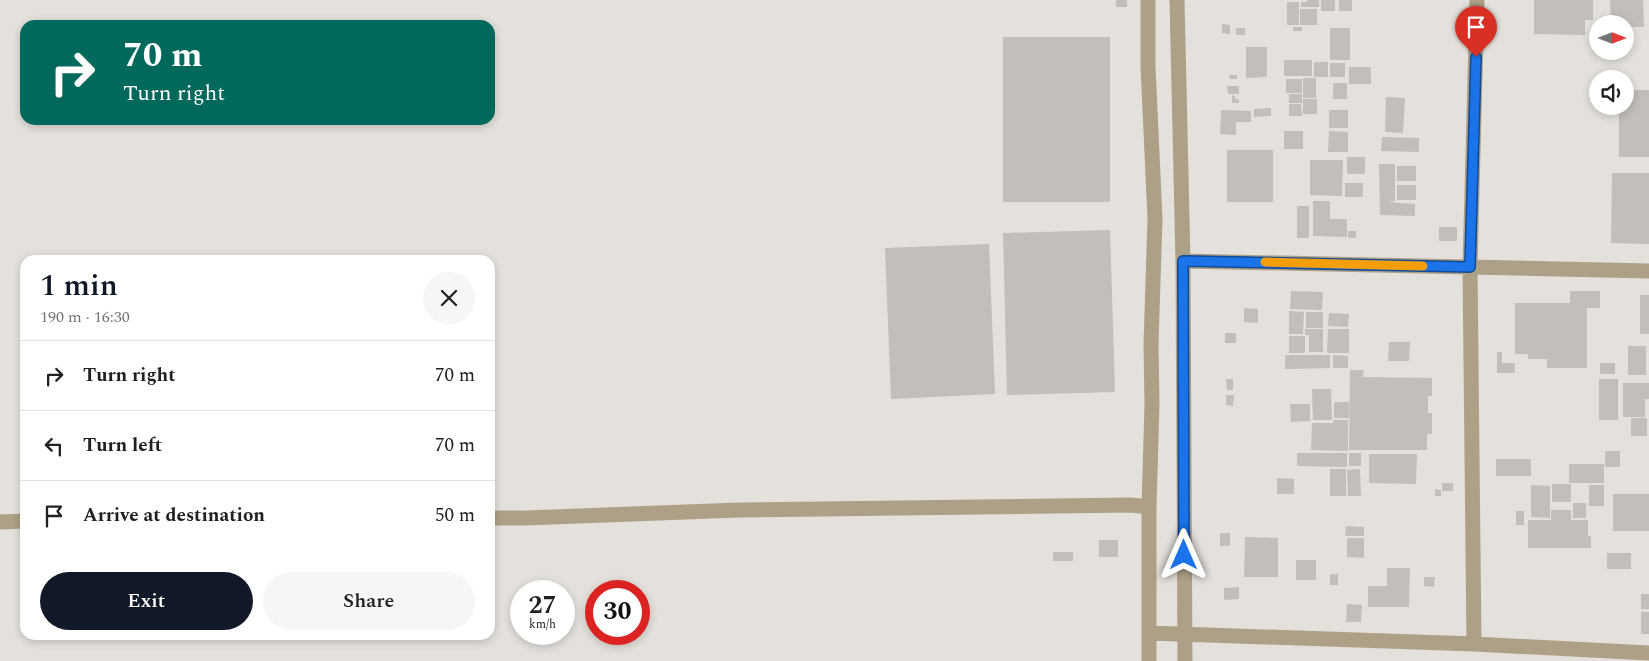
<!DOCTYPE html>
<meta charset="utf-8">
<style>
body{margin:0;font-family:Spectral,serif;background:#f6f6f6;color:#202124;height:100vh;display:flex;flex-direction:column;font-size:19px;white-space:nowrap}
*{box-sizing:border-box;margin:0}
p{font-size:16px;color:#757577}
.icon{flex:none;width:28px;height:28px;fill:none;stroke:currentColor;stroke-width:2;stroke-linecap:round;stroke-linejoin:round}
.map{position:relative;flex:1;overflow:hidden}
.panel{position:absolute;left:20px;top:255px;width:475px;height:385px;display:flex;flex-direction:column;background:#fff;border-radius:15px;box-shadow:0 2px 8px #0003}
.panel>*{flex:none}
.guide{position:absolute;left:20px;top:20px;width:475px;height:105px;border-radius:15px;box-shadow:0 2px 8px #0003;background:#00695c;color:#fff;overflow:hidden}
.needle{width:32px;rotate:90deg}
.buttons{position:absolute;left:1589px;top:15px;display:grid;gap:10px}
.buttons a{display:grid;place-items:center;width:45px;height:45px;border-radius:50%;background:#fff;box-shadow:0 2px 8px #0003;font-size:25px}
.speed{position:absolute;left:510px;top:580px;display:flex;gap:10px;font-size:25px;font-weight:700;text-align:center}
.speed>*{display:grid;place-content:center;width:65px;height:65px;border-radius:50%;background:#fff;box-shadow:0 2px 8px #0003;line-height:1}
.speed small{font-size:12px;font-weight:400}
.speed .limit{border:8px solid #d22;background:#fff;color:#111}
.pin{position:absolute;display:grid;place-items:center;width:42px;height:42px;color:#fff;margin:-51px -21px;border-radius:50% 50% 50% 0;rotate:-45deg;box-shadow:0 0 5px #0007}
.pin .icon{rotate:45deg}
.me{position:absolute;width:55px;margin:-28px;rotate:0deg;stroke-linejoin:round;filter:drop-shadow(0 0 4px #0008)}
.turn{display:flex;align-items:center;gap:18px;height:105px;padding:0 20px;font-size:22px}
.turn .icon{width:65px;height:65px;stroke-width:2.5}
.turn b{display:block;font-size:35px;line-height:42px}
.round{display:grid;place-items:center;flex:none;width:52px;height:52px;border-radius:26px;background:#f6f6f6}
.head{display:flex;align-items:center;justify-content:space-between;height:85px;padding:0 20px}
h1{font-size:30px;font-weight:600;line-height:38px;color:#111827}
.primary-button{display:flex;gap:10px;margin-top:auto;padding:10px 20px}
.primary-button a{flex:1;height:58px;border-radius:30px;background:#111827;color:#fff;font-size:20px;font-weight:600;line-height:58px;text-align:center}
.primary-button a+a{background:#f6f6f6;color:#202124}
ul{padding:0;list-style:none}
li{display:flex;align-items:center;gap:15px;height:70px;padding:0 20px;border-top:1px solid #e0e0e0}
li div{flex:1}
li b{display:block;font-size:19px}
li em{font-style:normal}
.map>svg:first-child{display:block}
</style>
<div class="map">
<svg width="1649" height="661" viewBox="0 0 1649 661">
<rect width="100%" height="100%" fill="#e4e0db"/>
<path fill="#c2beba" d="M1116,0H1127V7H1116Z
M1307,0H1319V7H1301V2H1307Z
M1321,0H1335V11H1321Z
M1339,0H1352V11H1339Z
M1534,0H1593V20H1585V35L1534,34Z
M1610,0H1643L1644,27H1625V24H1611Z
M1287,2H1299V25H1287Z
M1300,9H1317V25H1300Z
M1222,24L1230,25V34L1222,33Z
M1293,27H1302V31H1293Z
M1236,28H1245V35H1236Z
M1330,28H1350V60H1330Z
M1003,37H1110V202H1003Z
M1246,47H1267V77L1246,78Z
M1284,60H1312V76H1284Z
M1314,62H1328V77H1314Z
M1330,63H1345V77H1330Z
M1349,67H1371V84H1349Z
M1229,75H1237V79H1230Z
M1303,78H1316V98H1303Z
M1286,79H1302V93H1286Z
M1333,83H1347V99H1333Z
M1227,86H1239V94H1228Z
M1625,90H1649V157H1619V106H1625Z
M1289,94H1302V103H1289Z
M1232,95L1235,96V99H1239V103H1232Z
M1386,97L1405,98L1403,133L1385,132Z
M1303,99H1317V114H1303Z
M1289,104H1301L1302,116H1289Z
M1271,108V116L1254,117V109Z
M1221,110L1251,111V122H1236V135L1220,134Z
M1329,110H1348V128H1329Z
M1284,131H1303V149H1284Z
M1329,131L1348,132V152H1328Z
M1382,137L1419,138V152L1381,151Z
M1227,150H1273V202H1227Z
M1347,157H1365V174H1347Z
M1310,160H1343L1342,196L1310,195Z
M1379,164H1395V201L1387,202L1415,204V216L1380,215Z
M1397,166H1416V181H1397Z
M1612,173H1649V244L1611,243Z
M1345,183H1363V197H1345Z
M1397,185H1416V200H1397Z
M1313,201H1330V219H1347V237L1313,236Z
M1297,206H1309V238H1297Z
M1439,227H1457V241H1439Z
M1110,230L1115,392L1007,395L1003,233Z
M1348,231H1356V238H1348Z
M989,244L995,394L891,399L885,248Z
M1291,291L1323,292L1322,310L1290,309Z
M1570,291H1600V308H1587V368H1547V359H1528V354H1515V303H1570Z
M1640,295H1649V334H1640Z
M1244,308L1258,309V323L1244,322Z
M1289,311L1304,312L1303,334H1289Z
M1306,312H1323V328H1306Z
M1329,313L1349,314L1348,327L1328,326Z
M1305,329H1323V352H1309V335H1305Z
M1328,329H1349V353H1327Z
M1225,333H1236V343H1225Z
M1289,336H1305V353H1289Z
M1389,342H1410L1409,361H1388Z
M1628,346H1646V375H1628Z
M1497,352H1502V363H1515V373H1497Z
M1285,355H1330V368L1285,369Z
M1333,355L1348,356V368H1333Z
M1600,363H1615V374H1600Z
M1350,370H1364L1363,377L1432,378V396H1428V413H1432V434H1427V450H1349Z
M1226,379H1233V390H1227Z
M1599,379H1618V420H1599Z
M1623,383H1649V399H1645V417H1623Z
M1312,389H1331L1332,420H1313Z
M1226,395H1234L1233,406L1226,405Z
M1334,402H1349V418H1334Z
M1290,404H1310V421L1291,422Z
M1631,418H1647V436H1631Z
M1333,420H1348V451L1311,450L1312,423H1333Z
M1605,451H1620V467H1605Z
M1297,453H1347V467L1297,466Z
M1349,453H1361V466H1349Z
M1369,454H1417L1416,484L1369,483Z
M1496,459H1531V476H1496Z
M1569,464H1604V483H1569Z
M1330,469H1346V496H1330Z
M1360,469L1361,496H1348L1347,470Z
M1277,478L1294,479V494H1277Z
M1442,483H1453V491H1442Z
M1552,484H1571V502H1552Z
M1531,485L1550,486V518L1531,517Z
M1589,485H1604V506H1589Z
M1435,489L1441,490V496H1435Z
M1613,494H1649V531H1613Z
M1573,503H1586V518H1573Z
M1551,510H1571V520H1588V536H1591V548H1528V520H1551Z
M1516,511H1524V525H1516Z
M1346,526L1364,527V536H1345Z
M1220,533H1230V546H1220Z
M1245,537L1278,538V577H1244Z
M1347,538H1364V558L1347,557Z
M1099,540H1118V557H1099Z
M1053,552H1073V561H1053Z
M1607,553H1631V569H1607Z
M1296,560H1316V580H1296Z
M1387,568H1410L1409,607H1368V586H1387Z
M1330,574H1338V585H1330Z
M1424,577H1435L1434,587L1424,586Z
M1239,587V599L1224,600V588Z
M1641,594H1649V609H1641Z
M1347,604L1362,605L1361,622H1346Z
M1641,612H1649V634H1641Z"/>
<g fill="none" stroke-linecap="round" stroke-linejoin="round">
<path stroke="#aea087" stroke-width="15" d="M1177,0L1183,261L1185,661
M1183,261L1649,271
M1149,507V661
M490,518H525L739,510L1131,505L1149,507L1152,404L1151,345L1155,219L1148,66V0
M0,522L25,521
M1149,633L1474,644L1649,653
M1474,644L1470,267L1477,0"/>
</g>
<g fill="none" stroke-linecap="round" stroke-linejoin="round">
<g stroke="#114b97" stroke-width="12">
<path id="route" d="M1184,555L1183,261L1470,267L1476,57"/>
</g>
<use href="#route" stroke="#1a73e8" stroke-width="9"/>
<path stroke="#f59e0b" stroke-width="9" d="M1265,262L1423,266"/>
</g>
</svg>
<div class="buttons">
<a><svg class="needle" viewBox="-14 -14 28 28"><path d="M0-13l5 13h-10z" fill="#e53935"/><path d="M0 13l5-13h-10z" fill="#757577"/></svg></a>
<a><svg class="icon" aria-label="sound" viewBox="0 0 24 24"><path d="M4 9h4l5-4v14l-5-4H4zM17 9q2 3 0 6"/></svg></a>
</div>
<div class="speed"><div>27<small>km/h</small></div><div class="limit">30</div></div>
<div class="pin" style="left:1476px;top:57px;background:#d93025"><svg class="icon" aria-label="arrive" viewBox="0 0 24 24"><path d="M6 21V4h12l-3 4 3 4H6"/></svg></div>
<svg class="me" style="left:1184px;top:555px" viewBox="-20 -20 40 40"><path d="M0-17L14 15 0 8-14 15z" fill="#1a73e8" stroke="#fff" stroke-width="4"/></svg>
<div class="guide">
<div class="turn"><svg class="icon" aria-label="right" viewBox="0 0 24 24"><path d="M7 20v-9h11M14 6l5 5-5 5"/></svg><div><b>70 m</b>Turn right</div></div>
</div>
<section class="panel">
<div class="head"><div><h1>1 min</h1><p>190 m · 16:30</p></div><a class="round"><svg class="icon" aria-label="close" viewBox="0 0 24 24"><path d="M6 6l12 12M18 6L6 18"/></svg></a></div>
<ul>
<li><svg class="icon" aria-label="right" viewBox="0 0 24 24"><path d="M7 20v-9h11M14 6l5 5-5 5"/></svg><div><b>Turn right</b></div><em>70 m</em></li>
<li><svg class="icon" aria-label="left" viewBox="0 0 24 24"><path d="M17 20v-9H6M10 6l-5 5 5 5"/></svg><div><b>Turn left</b></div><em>70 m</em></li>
<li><svg class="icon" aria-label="arrive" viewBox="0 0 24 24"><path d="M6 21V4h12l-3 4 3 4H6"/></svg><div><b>Arrive at destination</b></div><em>50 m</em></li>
</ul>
<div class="primary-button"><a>Exit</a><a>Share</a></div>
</section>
</div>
